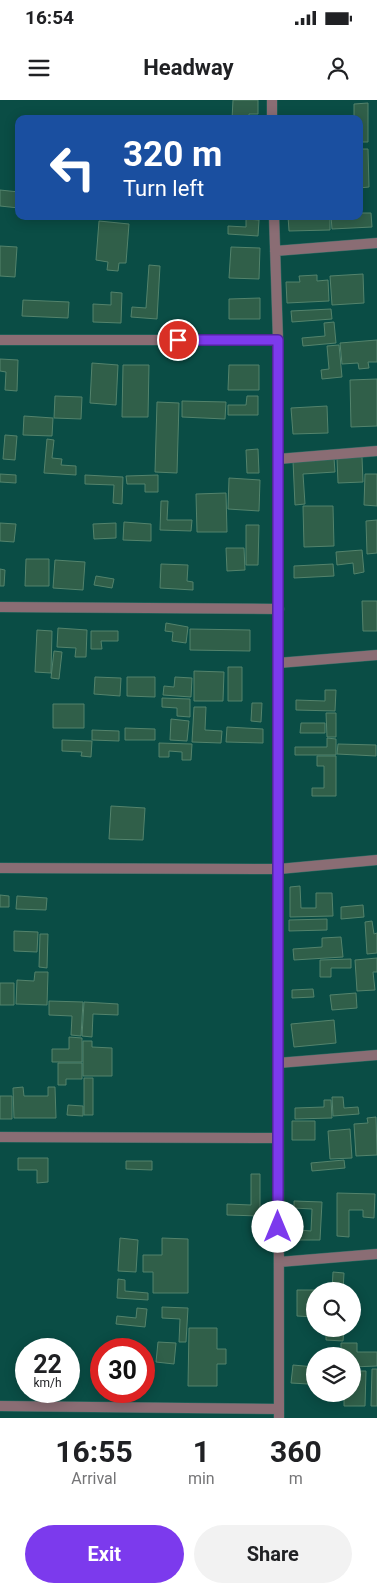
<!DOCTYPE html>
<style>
body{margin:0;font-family:Roboto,sans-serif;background:#f2f2f2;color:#202124;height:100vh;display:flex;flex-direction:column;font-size:19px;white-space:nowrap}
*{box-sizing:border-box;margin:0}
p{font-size:16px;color:#757577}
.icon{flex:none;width:28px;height:28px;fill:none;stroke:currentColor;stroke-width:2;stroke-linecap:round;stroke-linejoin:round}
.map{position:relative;height:1318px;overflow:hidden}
.panel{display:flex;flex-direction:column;background:#fff;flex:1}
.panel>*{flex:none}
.hud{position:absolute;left:15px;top:15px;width:348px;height:105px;border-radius:10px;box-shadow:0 2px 12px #0003;background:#1a4fa0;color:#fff;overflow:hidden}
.fabs{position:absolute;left:306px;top:1182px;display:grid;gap:10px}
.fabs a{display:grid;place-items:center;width:55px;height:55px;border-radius:50%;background:#fff;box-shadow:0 2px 12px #0003;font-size:25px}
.speed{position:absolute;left:15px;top:1238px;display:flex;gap:10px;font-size:25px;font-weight:700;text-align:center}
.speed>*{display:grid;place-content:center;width:65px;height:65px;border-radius:50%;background:#fff;box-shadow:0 2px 12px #0003;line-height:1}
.speed small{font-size:12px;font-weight:400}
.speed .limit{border:8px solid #d22;background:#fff;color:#111}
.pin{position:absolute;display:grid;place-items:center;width:42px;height:42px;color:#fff;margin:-21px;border:2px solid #fff;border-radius:50%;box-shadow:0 1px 5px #0007}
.me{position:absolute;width:55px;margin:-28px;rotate:0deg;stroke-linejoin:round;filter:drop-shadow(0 0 4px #0008)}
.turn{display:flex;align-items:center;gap:18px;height:105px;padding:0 25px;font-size:22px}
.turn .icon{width:65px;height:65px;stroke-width:2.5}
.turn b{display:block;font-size:35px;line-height:42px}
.eta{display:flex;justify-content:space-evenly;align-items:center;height:85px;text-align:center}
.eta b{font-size:30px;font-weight:700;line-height:35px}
.button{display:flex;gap:10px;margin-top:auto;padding:10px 25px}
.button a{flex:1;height:58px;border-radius:30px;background:#7c3aed;color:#fff;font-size:20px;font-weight:700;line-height:58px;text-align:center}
.button a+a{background:#f2f2f2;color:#202124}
.status{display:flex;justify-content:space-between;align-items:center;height:35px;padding:0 25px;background:#fff;direction:ltr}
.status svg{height:14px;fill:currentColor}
header{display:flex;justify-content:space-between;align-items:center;height:65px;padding:0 25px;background:#fff;font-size:22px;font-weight:700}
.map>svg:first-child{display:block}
</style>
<div class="status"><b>16:54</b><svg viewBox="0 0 49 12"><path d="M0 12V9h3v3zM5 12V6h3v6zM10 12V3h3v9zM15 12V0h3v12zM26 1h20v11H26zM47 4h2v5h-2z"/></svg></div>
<header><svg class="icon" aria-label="menu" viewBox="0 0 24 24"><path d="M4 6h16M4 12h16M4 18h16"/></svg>Headway<svg class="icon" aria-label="person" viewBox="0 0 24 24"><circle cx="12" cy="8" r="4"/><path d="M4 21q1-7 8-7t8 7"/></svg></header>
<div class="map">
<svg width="377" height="1318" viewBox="0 0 377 1318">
<rect width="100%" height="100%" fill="#0a4d45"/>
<path fill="#305f49" stroke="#53836c" d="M233,0H258V14H249V19H232Z
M368,3V42H359V19H354V4Z
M359,49H368L369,87L359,88Z
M0,90L19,92V108L0,106Z
M359,113H371L372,127L332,129L331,116H359Z
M288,116H330V130L289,131Z
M246,119L259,120L258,136L228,134V126L246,127Z
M99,121L129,124L126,163H119L118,171L107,170L108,162L96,160Z
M0,146L17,147L15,177L0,176Z
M231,147L260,148L259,179L229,178Z
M149,165L160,166L157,219L131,217L132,207L146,208Z
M363,174L364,203L332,205L330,176Z
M317,175V181L328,180L329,201L287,203L286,182H300L299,176Z
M111,192L122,193L121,223L93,222V204L111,205Z
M260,198V219H229V199Z
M23,200L69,202L68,218L22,216Z
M331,209L332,219L292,222L291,211Z
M334,222L336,243L303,246L302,238L325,236L324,223Z
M377,240V262H368L369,268L359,269L358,263L342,264L340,243Z
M339,245L342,277L322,279L321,270L329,269L327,246Z
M0,259L18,260L17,291L5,290L6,272L0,271Z
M92,263L118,265L116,305L90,303Z
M123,265H149L148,317H122Z
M229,265H259V290H228Z
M377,279V326L351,327L350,280Z
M55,296L82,297L81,319L54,318Z
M247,296H258V315H228V305H246Z
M182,301L226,302L225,319L182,317Z
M157,302L179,303L177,373L155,372Z
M327,306L328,333L293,334L291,308Z
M24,316L53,318L52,336L23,335Z
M5,335L17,336L15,360L3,359Z
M47,339L54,340L52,358L62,359L61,365L76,366V375L44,373Z
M258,349L259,373H247L246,350Z
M362,357L363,382L338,383L337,358Z
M334,358L335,372L303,374L305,404L295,405L293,361Z
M0,374L16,375V383L0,382Z
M365,374H377V406L364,405Z
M85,375L123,377L122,404L113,403L114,385L85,384Z
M158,375V392H145V384H127L126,376Z
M229,378L260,380L259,411L228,409Z
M226,393L227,432H197L196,394Z
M161,401H168L167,420H192L191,431L160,430Z
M303,406H333L334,446L304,447Z
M377,420V453L367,454L366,421Z
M124,422L151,424V441L123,440Z
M0,423L16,424L14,442L0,441Z
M116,423V438L94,439L93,424Z
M246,425H259L258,465H246Z
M226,448H244L245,470L227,471Z
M362,450L364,472L354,474L353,463L337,465L336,452Z
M26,459H49V486H25Z
M55,460L85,462L83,490L53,488Z
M161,464L188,465L187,481L193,482V490L160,488Z
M333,464L334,476L294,478V466Z
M0,469L5,470L4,486H0Z
M96,476L114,479L112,488L94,485Z
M362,501H377V531H363Z
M166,523L188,527L186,543L172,541L173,532L165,531Z
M58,528L87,530L86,557H75L76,548L57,547Z
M190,529L250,530V551L190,550Z
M37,530L52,531L51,573L35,572Z
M91,531H118V541H101L102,549H91Z
M54,551L62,552L59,579L51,578Z
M228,567H242V601H228Z
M194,571L224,572L223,601H194Z
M95,577L121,578L120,596L94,594Z
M127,577H155V597L127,596Z
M175,577L192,578L191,597L163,595L164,586L174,587Z
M325,590H336L335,611L296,610V600L325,601Z
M162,598L190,599V617L177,616V608L162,607Z
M252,603H262L261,622L251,621Z
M53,604H84V628H53Z
M194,607H206L205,630L222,631L221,643L192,642Z
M326,613H336V637H327Z
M171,619L189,621L187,641L170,640Z
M301,623H325V633H300Z
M227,627L263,629V643L226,642Z
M125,628L155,629V640H125Z
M92,630L119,631V641L92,640Z
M327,638L336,639V655H295V647H327Z
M62,640L92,641L91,657L81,656L82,652L62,651Z
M159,643L192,644L191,660H182V652L169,651V657H159Z
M338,644L376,645V656L337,654Z
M317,656H336V696H312V688H324V666H317Z
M111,706L145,708L143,740L109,739Z
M300,786L301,808H316V793H332L333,816L290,817V787Z
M0,795L9,796V807H0Z
M17,796L47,798L46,810L16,809Z
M363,805L364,817L341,819V807Z
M327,819V830L289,831V820Z
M372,821L374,834L377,833V853L367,854L365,822Z
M14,831L38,832L37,852L14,851Z
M40,834H48L47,868L39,867Z
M341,837L343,857L294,860L293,849L322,847V838Z
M377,858V872H373L375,890L357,891L355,860Z
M351,859V868H331V877H320V860Z
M35,872H48L47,905L16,904L17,880L34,881Z
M0,883H14V905H0Z
M313,889L314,897L292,898V890Z
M356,893L357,908L332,910L330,895Z
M49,901L83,902L81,936L71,935L72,916L49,915Z
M84,902L118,904V915L93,914L92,937L82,936Z
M334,920L336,943L294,947L291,924Z
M69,937L82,938V962H52V949H69Z
M83,941H92V947L112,948V976H83Z
M58,963H82V979H66V985H58Z
M84,978H93V1015H84Z
M23,987L24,996H48V987H55L56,1018H14L13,988Z
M0,996H12V1019H0Z
M332,997H343L344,1008L358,1007L359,1014L333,1016Z
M324,1000H331L332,1018L295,1019V1008L324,1007Z
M68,1005L83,1006V1016L67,1015Z
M376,1017L377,1055L356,1056L354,1024L368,1023L367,1018Z
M292,1021H315V1040H292Z
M350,1029L352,1058L330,1059L328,1031Z
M18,1058H48V1082L37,1083V1070H18Z
M344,1060L345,1068L312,1071L311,1063Z
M126,1061H152V1070L126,1069Z
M251,1074H260V1116L227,1115V1104L251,1105Z
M337,1093L375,1094L374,1118L363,1117V1110H349V1137L337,1136Z
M294,1101L322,1102L320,1140H299V1130L311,1131L312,1109L294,1108Z
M120,1138L138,1140L136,1172L118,1171Z
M162,1138L188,1139V1193H153V1172H143V1155H162Z
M333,1172L344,1173L343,1191H332Z
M118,1179L125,1180V1191L148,1193V1200L117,1198Z
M297,1190H315V1217L297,1216Z
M162,1207L188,1208L186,1242H179L180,1219L162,1218Z
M137,1208L147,1209L145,1227L116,1224L117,1216L136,1218Z
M189,1228H217V1249H226V1264H217V1286H188Z
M326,1229H344L343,1241L326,1240Z
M158,1242L176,1243L174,1264L156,1262Z
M341,1243H357V1252H377V1266L352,1267V1256H341Z
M293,1265L315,1267V1275H309L308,1284L291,1283Z
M372,1269H377V1306H371Z
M352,1271H366L365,1306H344V1294H352Z"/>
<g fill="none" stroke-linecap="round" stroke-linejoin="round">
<g stroke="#306b64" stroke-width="11">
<path id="minor" d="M272,0V19
M274,116L278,240L279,1318
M275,151L377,143
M0,240H278
M278,359L377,351
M0,507L279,509
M278,563L377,555
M0,768L279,769L377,760
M278,963L377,955
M0,1037L278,1038
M279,1162L377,1154
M0,1306L279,1309"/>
</g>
<use href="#minor" stroke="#8a6d74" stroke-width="10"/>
</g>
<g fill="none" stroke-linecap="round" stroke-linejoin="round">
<g stroke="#51269a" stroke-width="12">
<path id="route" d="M178,240H278V1127"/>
</g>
<use href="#route" stroke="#7c3aed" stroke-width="9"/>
</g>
</svg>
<div class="fabs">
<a><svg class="icon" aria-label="search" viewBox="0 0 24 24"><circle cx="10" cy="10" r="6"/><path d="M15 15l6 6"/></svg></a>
<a><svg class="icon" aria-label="layers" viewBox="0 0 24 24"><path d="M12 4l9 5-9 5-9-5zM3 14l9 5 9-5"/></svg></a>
</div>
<div class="speed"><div>22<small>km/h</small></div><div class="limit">30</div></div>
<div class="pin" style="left:178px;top:240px;background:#d93025"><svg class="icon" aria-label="arrive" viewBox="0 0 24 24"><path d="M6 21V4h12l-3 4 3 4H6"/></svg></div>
<svg class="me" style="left:278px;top:1127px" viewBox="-20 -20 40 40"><circle r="19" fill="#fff"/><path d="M0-13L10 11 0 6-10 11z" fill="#7c3aed"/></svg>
<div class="hud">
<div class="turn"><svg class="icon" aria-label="left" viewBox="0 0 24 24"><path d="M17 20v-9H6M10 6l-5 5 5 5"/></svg><div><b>320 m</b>Turn left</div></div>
</div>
</div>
<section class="panel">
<div class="eta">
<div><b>16:55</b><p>Arrival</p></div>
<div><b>1</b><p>min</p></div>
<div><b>360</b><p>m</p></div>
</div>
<div class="button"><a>Exit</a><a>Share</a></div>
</section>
